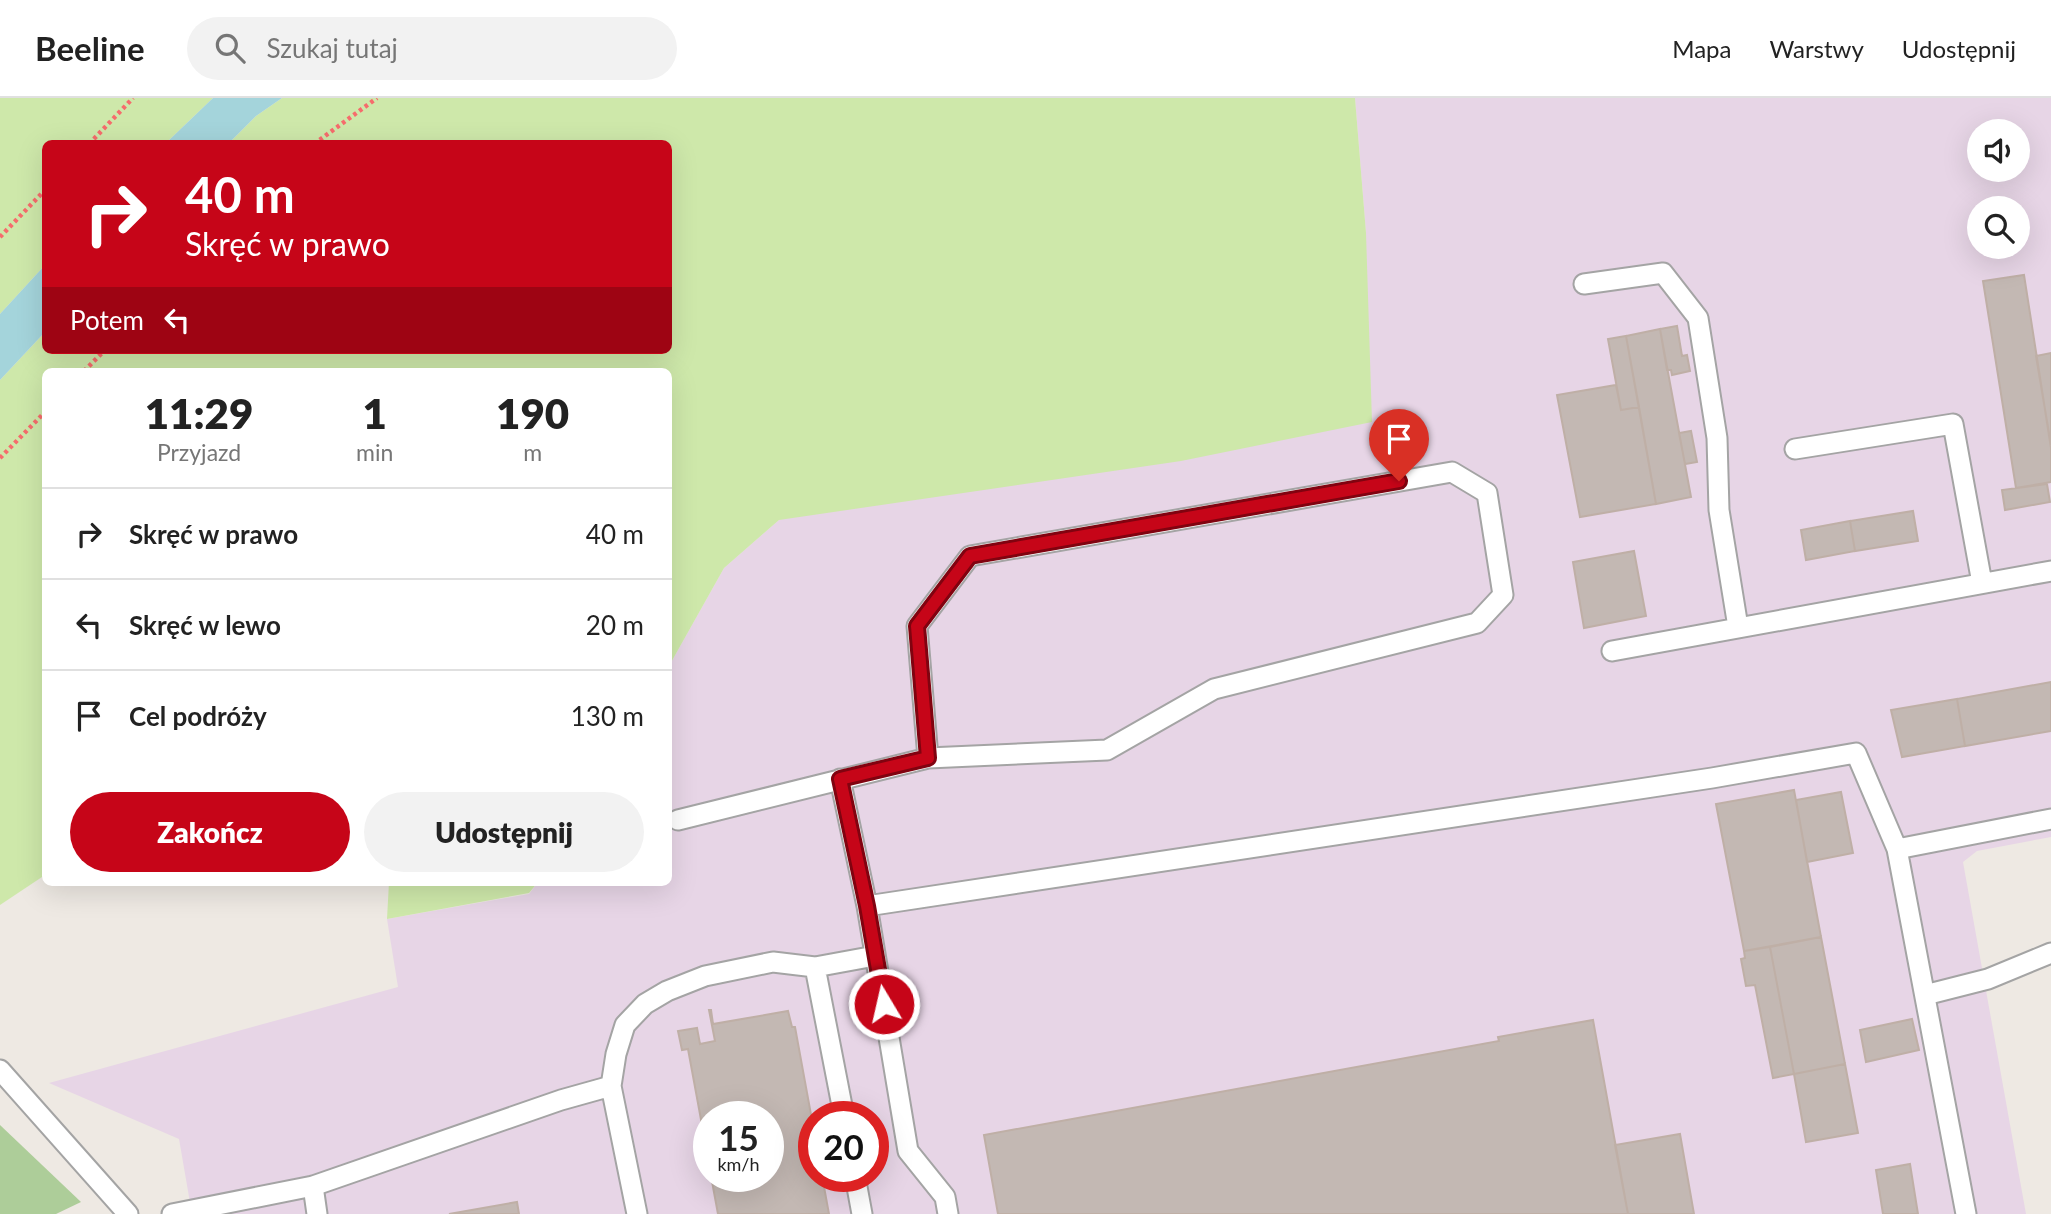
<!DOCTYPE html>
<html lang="pl">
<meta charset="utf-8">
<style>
body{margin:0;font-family:Lato,sans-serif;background:#f2f2f2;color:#222;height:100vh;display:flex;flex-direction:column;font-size:26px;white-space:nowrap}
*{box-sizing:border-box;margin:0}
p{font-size:23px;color:#767676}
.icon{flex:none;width:38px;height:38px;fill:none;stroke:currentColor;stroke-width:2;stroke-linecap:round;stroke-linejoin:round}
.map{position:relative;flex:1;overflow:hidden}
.drawer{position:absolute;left:42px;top:270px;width:630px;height:518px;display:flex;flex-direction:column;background:#fff;border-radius:10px;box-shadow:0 7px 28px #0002}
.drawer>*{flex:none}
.top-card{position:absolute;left:42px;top:42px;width:630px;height:214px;border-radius:10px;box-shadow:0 7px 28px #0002;background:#c60518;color:#fff;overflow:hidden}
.fabs{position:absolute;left:1967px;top:21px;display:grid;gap:14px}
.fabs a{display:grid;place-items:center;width:63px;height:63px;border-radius:50%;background:#fff;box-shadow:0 7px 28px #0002;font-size:35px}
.speed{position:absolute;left:693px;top:1003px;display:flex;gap:14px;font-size:35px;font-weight:700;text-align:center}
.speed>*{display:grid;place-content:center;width:91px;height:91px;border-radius:50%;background:#fff;box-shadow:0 7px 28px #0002;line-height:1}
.speed small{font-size:18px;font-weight:400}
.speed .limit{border:10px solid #d22;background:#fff;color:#111}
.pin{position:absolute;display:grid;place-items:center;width:60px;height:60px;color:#fff;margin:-72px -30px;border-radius:50% 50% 50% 0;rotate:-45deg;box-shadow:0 0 7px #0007}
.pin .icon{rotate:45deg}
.me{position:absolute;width:77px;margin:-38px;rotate:351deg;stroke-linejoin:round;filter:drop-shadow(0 0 5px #0008)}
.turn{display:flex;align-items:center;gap:24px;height:147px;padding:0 28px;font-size:32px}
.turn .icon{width:91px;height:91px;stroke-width:2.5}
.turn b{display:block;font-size:49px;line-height:60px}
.then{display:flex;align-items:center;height:66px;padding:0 28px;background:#0003;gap:14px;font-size:26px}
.eta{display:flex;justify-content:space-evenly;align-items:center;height:119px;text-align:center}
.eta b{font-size:42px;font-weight:800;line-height:49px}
.primary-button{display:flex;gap:14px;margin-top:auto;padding:14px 28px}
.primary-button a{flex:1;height:80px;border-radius:42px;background:#c60518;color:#fff;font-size:28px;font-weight:800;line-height:80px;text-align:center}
.primary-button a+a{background:#f2f2f2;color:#222}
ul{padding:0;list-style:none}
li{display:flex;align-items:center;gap:21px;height:91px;padding:0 28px;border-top:2px solid #e0e0e0}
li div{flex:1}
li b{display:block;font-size:26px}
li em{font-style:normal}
header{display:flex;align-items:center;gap:42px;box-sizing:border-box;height:98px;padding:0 35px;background:#fff;border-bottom:2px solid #e0e0e0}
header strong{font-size:33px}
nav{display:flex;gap:38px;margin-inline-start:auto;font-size:24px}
.search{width:490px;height:63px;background:#f2f2f2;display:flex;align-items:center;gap:18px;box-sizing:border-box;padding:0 24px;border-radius:38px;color:#767676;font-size:26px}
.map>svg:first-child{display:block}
</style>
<header>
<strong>Beeline</strong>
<div class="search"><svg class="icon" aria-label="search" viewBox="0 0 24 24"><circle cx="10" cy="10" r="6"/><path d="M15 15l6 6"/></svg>Szukaj tutaj</div>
<nav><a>Mapa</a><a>Warstwy</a><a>Udostępnij</a></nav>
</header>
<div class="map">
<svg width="2051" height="1116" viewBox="0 0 2051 1116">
<rect width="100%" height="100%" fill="#eee9e3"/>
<path fill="#e7d5e6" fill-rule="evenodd" d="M1355,0H2051V739L1977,753L1963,764L2026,1116H192L179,1041L49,985L398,889L387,821L529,796L538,784H668L669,568L724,470L779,422L1366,135ZM1979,33H2018V72H1979ZM1979,110H2018V149H1979ZM709,1018H768V1078H709ZM814,1018H873V1078H814Z"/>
<path fill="#cee8aa" d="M0,0H213L166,45L46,46L45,167L0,216Z
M282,0H1355L1366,135L1372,324L1181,363L779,422L724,470L669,568L668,273H46L45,777L0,807V282L45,234L46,252H668V46L229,45L256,18Z
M389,784H538L529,795L387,821Z"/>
<path fill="#adcd99" d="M0,1027L81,1104L56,1116H0Z"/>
<path fill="#a4d4db" d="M213,0H282L256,18L229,45H166Z
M45,167V234L0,282V216Z"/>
<path fill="#c3b8b3" stroke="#bfafa6" stroke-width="2" d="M2024,177L2051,350V384L2016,390L1983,183Z
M1677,228L1682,258L1687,257L1690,273L1672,277L1671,272H1667L1660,231Z
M1660,231L1691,399L1656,406L1626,238Z
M1626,238L1639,309L1621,312L1608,241Z
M2051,255V347L2036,258Z
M1616,287L1621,312L1639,309L1656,406L1580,419L1557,297Z
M1691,333L1697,364L1685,366L1679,335Z
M2047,386L2050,404L2005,412L2002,392Z
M1913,413L1918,443L1855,453L1850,423Z
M1850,423L1855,453L1806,462L1801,432Z
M1634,453L1646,518L1584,530L1573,464Z
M2051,584V633L1965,648L1957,601Z
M1957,601L1965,648L1902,659L1891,612Z
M1794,692L1821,839L1744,853L1716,706Z
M1841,694L1853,755L1807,764L1796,702Z
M1821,839L1845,966L1794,976L1770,849Z
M1770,849L1794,976L1773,980L1755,887L1746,888L1741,861L1745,860L1744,853Z
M709,912H711L713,926L788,913L792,929H795L814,1033V1078H822L829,1116H718L711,1078H768V1018H709V1065L688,951L682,952L678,933L697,930L700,946L715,943Z
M1912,921L1919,952L1866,964L1860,932Z
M1593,922L1628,1116H998L984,1037L1499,943L1498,939Z
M1845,966L1858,1035L1806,1044L1794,976Z
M1680,1036L1694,1116H1628L1615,1047Z
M1910,1066L1918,1116H1883L1876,1072Z
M517,1104L519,1116H449Z"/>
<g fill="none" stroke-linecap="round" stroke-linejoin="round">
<g stroke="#a4a4a4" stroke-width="23">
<path id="service" d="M1584,186L1663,175L1698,220L1717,340L1719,412L1738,529
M1795,351L1953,326L1982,485
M1612,553L2051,473
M840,681L867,808
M678,722L928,660L1107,652L1214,591L1477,525L1503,497L1487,395L1452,374L970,458L917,528L928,660
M1897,751L2051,721
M815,869L844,1018
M1925,897L1988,881L2051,855
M0,972L128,1116
M611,988L637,1116
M855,1078L862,1116
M313,1088L317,1116
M172,1116L313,1088L561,1002L611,988L616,956L625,927L645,906L667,893L705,878L773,864L815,869L875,858
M948,1116L945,1099L908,1053L867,808L1712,680L1856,655L1897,751L1966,1116"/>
</g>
<path stroke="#f66c6c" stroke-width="4.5" stroke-dasharray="3.5 3.5" stroke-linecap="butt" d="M89,46L133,0
M314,46L377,0
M0,139L46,91
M84,273L105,252
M0,360L46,313"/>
<use href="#service" stroke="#fff" stroke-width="19"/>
</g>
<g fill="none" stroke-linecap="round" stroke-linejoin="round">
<g stroke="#810310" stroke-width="18">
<path id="route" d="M884,906L867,808L840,681L928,660L917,528L970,458L1399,383"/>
</g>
<use href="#route" stroke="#c60518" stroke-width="12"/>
</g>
</svg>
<div class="fabs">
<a><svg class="icon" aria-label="sound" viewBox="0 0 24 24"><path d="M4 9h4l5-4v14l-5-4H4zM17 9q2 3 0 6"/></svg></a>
<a><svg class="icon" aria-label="search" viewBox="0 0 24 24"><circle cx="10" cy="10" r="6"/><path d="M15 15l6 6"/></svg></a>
</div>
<div class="speed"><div>15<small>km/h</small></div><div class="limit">20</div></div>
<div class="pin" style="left:1399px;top:383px;background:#d93025"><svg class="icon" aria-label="arrive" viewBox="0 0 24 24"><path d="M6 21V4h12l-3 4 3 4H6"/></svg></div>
<svg class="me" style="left:884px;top:906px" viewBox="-20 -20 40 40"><circle r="17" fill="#c60518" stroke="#fff" stroke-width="3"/><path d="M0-11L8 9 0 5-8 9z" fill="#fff"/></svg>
<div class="top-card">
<div class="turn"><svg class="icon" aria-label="right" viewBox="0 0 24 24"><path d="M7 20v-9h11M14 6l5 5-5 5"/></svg><div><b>40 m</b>Skręć w prawo</div></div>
<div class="then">Potem<svg class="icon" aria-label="left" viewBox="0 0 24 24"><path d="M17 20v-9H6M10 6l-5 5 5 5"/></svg></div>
</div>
<section class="drawer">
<div class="eta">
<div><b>11:29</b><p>Przyjazd</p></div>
<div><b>1</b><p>min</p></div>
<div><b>190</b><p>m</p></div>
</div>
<ul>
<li><svg class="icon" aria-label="right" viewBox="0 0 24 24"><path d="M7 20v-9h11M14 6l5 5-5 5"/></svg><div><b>Skręć w prawo</b></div><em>40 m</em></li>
<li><svg class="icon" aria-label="left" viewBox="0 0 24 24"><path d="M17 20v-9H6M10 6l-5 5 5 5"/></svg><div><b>Skręć w lewo</b></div><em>20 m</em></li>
<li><svg class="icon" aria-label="arrive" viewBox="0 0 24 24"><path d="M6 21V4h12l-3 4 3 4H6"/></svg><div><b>Cel podróży</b></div><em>130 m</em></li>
</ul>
<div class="primary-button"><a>Zakończ</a><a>Udostępnij</a></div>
</section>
</div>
